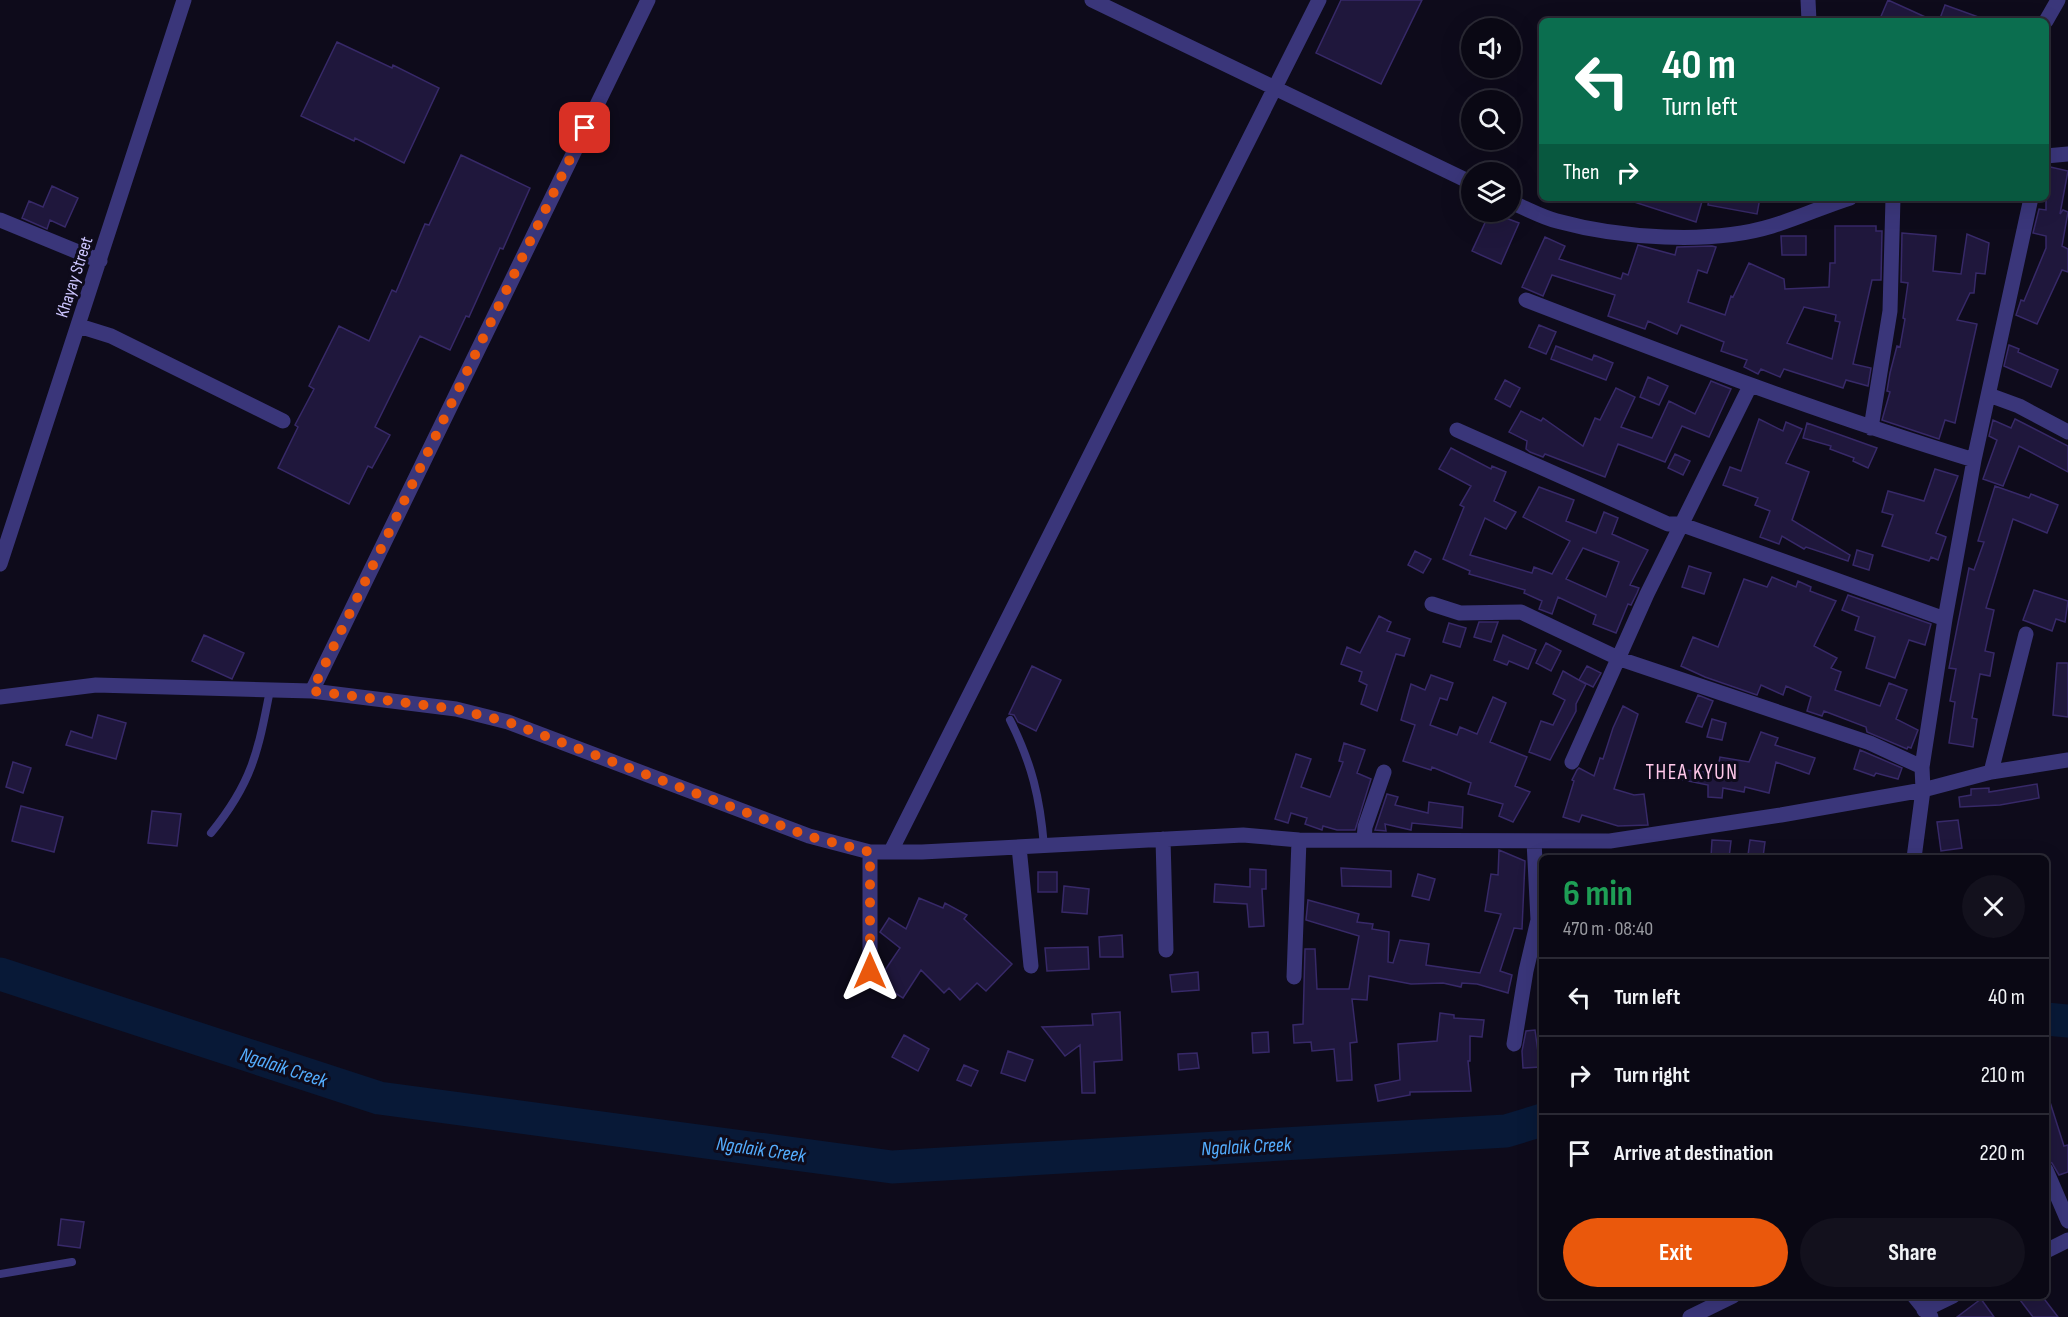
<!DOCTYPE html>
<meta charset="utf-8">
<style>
body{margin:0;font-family:"Sofia Sans Condensed",sans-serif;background:#13111d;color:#f1f3f6;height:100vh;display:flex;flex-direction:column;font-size:22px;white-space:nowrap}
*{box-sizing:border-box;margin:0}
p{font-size:20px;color:#999aa0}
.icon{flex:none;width:33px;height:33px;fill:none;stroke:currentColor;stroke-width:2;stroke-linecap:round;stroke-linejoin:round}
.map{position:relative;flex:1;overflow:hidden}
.sheet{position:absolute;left:1539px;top:855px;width:510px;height:444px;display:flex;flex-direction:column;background:#0a0814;border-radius:9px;box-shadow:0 6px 24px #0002,0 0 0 2px #2a2934}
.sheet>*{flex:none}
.banner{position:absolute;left:1539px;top:18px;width:510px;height:183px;border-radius:9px;box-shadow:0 6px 24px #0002,0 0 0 2px #2a2934;background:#0b6e4f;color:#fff;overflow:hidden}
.tools{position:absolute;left:1461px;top:18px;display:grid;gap:12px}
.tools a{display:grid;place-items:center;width:60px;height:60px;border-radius:50%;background:#0a0814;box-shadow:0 6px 24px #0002,0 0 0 2px #2a2934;font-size:30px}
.pin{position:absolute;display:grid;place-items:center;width:51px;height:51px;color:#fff;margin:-26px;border-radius:12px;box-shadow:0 3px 9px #0006}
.me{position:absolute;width:66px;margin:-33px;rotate:0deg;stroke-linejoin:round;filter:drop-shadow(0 0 4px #0008)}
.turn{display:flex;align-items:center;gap:21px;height:126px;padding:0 24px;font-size:27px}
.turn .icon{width:78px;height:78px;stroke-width:2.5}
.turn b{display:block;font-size:42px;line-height:51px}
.then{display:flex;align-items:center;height:57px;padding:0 24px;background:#0003;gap:12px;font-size:22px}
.round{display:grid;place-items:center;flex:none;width:63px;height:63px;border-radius:32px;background:#13111d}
.overview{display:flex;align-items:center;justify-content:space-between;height:102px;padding:0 24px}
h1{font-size:36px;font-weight:700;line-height:45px;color:#1e9e55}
.cta{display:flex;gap:12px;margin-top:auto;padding:12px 24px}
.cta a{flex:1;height:69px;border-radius:36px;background:#ea580c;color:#fff;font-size:24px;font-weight:700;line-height:69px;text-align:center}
.cta a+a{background:#13111d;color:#f1f3f6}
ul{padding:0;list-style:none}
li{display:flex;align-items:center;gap:18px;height:78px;padding:0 24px;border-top:2px solid #2a2934}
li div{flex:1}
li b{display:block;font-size:22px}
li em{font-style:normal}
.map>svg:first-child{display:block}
</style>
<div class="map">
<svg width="2068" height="1317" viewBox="0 0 2068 1317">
<rect width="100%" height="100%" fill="#0e0b1b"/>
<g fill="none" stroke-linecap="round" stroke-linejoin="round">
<path stroke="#081937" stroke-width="33" d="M0,974L379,1098L892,1167L1506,1131L1542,1120
M2046,1019L2068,1021"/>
</g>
<path fill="#1f173c" stroke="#372968" stroke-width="1.5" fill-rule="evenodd" d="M1341,0H1422L1381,84L1316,53Z
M1888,0L1910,10L1934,21H1879Z
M1945,5L1984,19V21H1939Z
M337,42L392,68L393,65L439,88L404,163L355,138L354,141L301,116Z
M461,155L530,188L503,249L500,248L469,317L466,316L450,350L420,336L375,427L390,435L372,468L368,466L349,504L278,468L298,427L295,425L314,389L309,386L339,326L369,341L392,290L396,292L425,224L429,225Z
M2046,166L2068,171L2060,214L2063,210L2068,212L2062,246L2068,249V272L2062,270L2037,324L2016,315L2021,300L2024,301L2046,248V236L2033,233L2039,209L2046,210Z
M52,186L78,198L65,227L50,220L47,229L22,218L29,201L43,207Z
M1631,198H1703L1696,222L1631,201Z
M1709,198H1760L1757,214L1708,205Z
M1490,212L1519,223L1501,264L1472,251Z
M1835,226H1876V231H1882L1881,280H1872L1853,364L1871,368L1868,386L1846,380L1843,388L1784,369L1780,377L1761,369L1758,374L1744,367L1747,360L1721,351L1724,342L1681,325L1677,334L1648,321L1645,329L1608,316L1615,295L1552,275L1543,296L1522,287L1545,237L1565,246L1559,259L1621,279L1623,273L1628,275L1638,245L1675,255L1677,247L1712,246L1716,247L1707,273L1698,270L1688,302L1725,315L1731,296L1733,297L1749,263L1784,279L1785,289L1829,287L1830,263H1835ZM1804,307L1836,315L1835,321L1840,322L1832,359L1787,343Z
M1902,233L1936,236L1933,271L1961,274L1967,234L1989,243L1985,274L1976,273L1974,293H1970L1957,320L1977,324L1955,423L1945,420L1939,439L1882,420L1890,392L1887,391L1890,373L1897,346L1900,347L1905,319L1903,318L1908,283L1901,282Z
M1781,236H1806V255H1782Z
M1539,325L1556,332L1546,354L1529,347Z
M2009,345L2019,349L2018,352L2058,370L2051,387L2004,366Z
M1556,346L1592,360L1594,355L1613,363L1606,380L1551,359Z
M1648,377L1668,386L1659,405L1640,397Z
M1505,380L1520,388L1510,407L1495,399Z
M1711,381L1731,389L1709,437L1682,426L1665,462L1618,444L1605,477L1545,454L1543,457L1530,452L1526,449L1527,441L1509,432L1521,411L1541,421L1543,418L1583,446L1595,418L1600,420L1616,388L1635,397L1621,427L1652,438L1669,401L1695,414Z
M1759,419L1783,431L1786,422L1802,429L1786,463L1809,472L1792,520L1850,555L1848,561L1806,547L1804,549L1782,536L1779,544L1760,537L1770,511L1755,505L1758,498L1723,485L1730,467L1741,471Z
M2015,419L2068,446V472L2019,446L2003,486L1983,479L1997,440L1989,436L1993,420L2011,428Z
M1807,423L1877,448L1868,468L1853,461L1854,458L1830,449L1831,446L1803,438Z
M1451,448L1491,469L1492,466L1506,472L1494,501L1516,512L1506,529L1485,518L1470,555L1532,573L1534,567L1552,574L1570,541L1523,517L1539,487L1574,500L1566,521L1596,533L1604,512L1618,518L1612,534L1648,550L1630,585L1639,588L1637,593L1631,605L1628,604L1616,633L1593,624L1596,615L1558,597L1552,614L1539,609L1542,601L1524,593L1525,590L1469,574L1470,571L1443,559L1464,507L1460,505L1471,486L1439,469ZM1583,548L1619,562L1606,597L1566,579Z
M1675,454L1690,461L1683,475L1668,468Z
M1935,469L1958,476L1936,533L1946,537L1938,560L1931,557L1929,561L1882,546L1893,515L1882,512L1888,491L1924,501Z
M1995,486L2029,498L2031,494L2058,505L2047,533L2013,519L1986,608L1994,610L1985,651L1994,653L1990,676L1980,674L1972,718L1977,719L1973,747L1949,743L1955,702L1950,701L1956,669L1949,668L1969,568L1974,570L1984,542L1978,541Z
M1857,550L1873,555L1869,570L1853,565Z
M1415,551L1431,559L1423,573L1408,565Z
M1689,566L1711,573L1704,594L1682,587Z
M1772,577L1796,587L1798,581L1811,587L1810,591L1836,601L1814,646L1837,658L1831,668L1841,672L1835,690L1880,706L1889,683L1907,690L1896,719L1918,730L1911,748L1908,747L1907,749L1867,732L1866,727L1824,711L1822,716L1807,711L1811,697L1786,686L1783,695L1761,685L1757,695L1705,677L1681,666L1693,637L1718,647L1744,579L1767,587Z
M2034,590L2068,601L2065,622L2056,619L2052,631L2023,620Z
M1848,595L1931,624L1925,645L1909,640L1895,678L1866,668L1875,637L1855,630L1859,617L1842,610Z
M1379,616L1391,622L1387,631L1410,639L1404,656L1396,654L1377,711L1361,704L1367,685L1359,681L1362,672L1341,664L1347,647L1360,653Z
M1479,622H1498L1491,642L1474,637Z
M1449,623L1466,628L1460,647L1443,642Z
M204,635L244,653L232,679L192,661Z
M1503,635L1536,650L1528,669L1509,661L1507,665L1494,660Z
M1546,643L1561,651L1551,671L1536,663Z
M2057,663H2068V717L2053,715Z
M1032,666L1061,680L1036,731L1018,722L1014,715L1009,714Z
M1587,666L1601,673L1593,687L1579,680Z
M1563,671L1586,684L1576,704V711L1550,760L1529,752L1541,721L1553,725L1565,700L1553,694Z
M1431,675L1453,683L1447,700L1440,698L1430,725L1457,735L1460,727L1477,734L1493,697L1506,703L1490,742L1527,757L1515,786L1530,792L1513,822L1499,816L1503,804L1468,794L1471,783L1432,767L1431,770L1403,761L1415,725L1401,720L1411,684L1425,690Z
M1698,695L1713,701L1702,727L1686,722Z
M1623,706L1638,714L1614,789L1634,795L1644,794L1648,825L1618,826L1582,815L1579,822L1563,817L1574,781L1572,780L1577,770L1579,768L1594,776L1600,758L1603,759L1613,728Z
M98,715L126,723L116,759L66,745L71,731L92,738Z
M1712,719L1726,723L1722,740L1707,737Z
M1761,732L1778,738L1775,745L1815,758L1809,774L1776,762L1769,793L1745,787L1744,792L1723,788L1722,798L1708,797V785L1683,780L1684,770L1717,773L1720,757L1749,762Z
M1344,743L1365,750L1357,773L1371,779L1355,830H1337L1323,826L1322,830L1305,824L1307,818L1291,813L1288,823L1275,819L1296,754L1311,759L1301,787L1330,797L1343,762L1339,761Z
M1860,750L1902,768L1898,779L1876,773L1874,776L1854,769Z
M13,762L31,768L23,793L6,787Z
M2037,784L2039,798L2000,805L1960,807L1959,797L1971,795V789L1989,788V792Z
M1387,794L1398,797L1395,805L1428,813L1429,802L1463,807L1462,828L1412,823L1411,830L1385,824L1386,831L1375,830Z
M21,806L63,817L54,852L12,841Z
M152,811L181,814L177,846L148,843Z
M1958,820L1962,848L1941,851L1937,822Z
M1712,840L1731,841L1729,858L1711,857Z
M1750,840L1765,842L1763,857L1748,855Z
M1499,850L1525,861L1522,929L1514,928L1500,971L1512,975L1508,993L1477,984L1462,983L1461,987L1443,983L1411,984L1369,976L1367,1000L1352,999L1357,1042L1350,1043L1352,1080L1337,1081L1334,1049L1312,1051L1311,1042L1294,1043L1293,1025L1303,1024L1305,949H1315L1317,989H1349L1359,936L1306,920L1308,900L1359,914L1357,922L1373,924L1372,929L1389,932L1388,962L1393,963L1400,940L1429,944L1426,965L1480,973L1501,914L1485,911L1491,874L1498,875Z
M1341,868L1391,871V887L1342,886Z
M1250,869L1266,870V889H1262L1264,926L1249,927L1247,904L1214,902L1215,884L1250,887Z
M1038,872H1057V892H1038Z
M1418,874L1435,879L1429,900L1412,896Z
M1064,886L1089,889L1087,914L1062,912Z
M919,898L943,908L945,903L967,915L964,919L1012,964L986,991L977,983L960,1000L949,988L944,993L921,970L903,998L877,982L900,948L880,932L889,918L906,929Z
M1122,935L1123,957H1100L1099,937Z
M1088,947L1089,969L1047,971L1045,948Z
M1198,972L1199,990L1172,992L1170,975Z
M1120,1012L1122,1060L1094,1062L1095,1093H1082L1080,1045L1065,1056L1042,1027L1093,1025L1092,1014Z
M1440,1013L1454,1015V1018L1484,1020L1482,1037L1470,1036V1061H1468L1471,1091L1410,1092V1095L1378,1101L1375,1085L1400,1080L1398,1044L1437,1041Z
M1535,1030L1540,1067L1523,1068L1522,1051L1526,1031Z
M1268,1032L1269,1052L1253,1053L1252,1033Z
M904,1035L929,1049L918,1071L892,1057Z
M1008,1051L1033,1060L1025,1081L1001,1073Z
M1197,1053L1199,1068L1179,1070L1178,1054Z
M964,1065L978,1071L971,1086L957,1080Z
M2049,1099L2064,1146L2068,1145V1172L2059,1175L2052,1163L2046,1160V1100Z
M61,1219L84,1222L80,1248L58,1245Z
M2017,1296H2042L2058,1317H2033Z
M1981,1299L1994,1317H1957Z"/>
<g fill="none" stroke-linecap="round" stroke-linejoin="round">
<path stroke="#3a367a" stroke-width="8" d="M1010,720C1032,764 1040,798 1044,846
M211,833C252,783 258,752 270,690
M0,1274L72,1262"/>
<path stroke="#3a367a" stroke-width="15" d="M1092,0L1472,183
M1808,0L1809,21
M2046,21L2058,0
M2046,156L2068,154
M1510,202C1526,208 1541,217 1557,221C1619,238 1710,245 1772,226C1799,218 1824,206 1850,198
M0,220L100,261
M1526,300C1674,357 1822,414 1974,460L1945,619L1922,767L1923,790L1914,858
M79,326L111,336L283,421
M1989,395L2019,406L2068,432
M1871,428L1890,311L1893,198
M1457,430L1668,524H1680L1945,619
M1974,460L2031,198
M0,564L184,0
M1432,604L1460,613L1521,612L1620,659L1870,743L1922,767
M312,691L648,0
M0,697L96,685L312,691L456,709L508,722L809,836L870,852H922L1243,835L1299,840L1610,841L1781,815L1923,790L1991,772L2068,760
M1572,762L1647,594L1750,386
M1991,772L2026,634
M1163,839L1166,950
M1364,840L1365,827L1384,772
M1019,847L1031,966
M891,851L1319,0
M870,852V971
M1294,977L1299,840
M1514,1044L1526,971L1538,920L1534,841
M2046,1170L2068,1221
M2046,1251L2068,1240
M1914,1296L1931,1317
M1924,1310L1953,1296
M1690,1317L1733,1296"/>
</g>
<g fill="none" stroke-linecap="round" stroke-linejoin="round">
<path stroke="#ea580c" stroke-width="10" stroke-dasharray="0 18" d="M585,128L312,691L456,709L508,722L808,836L870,852V971"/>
</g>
<g text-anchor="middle" stroke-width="6" stroke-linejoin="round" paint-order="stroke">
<g font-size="18" fill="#cdc6ff" stroke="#0e0b1b">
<text transform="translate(74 277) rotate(-72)" y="6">Khayay Street</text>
</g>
<g font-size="20" font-style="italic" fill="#54adfe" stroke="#0e0b1b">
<text transform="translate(284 1067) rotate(18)" y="7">Ngalaik Creek</text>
<text transform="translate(1246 1146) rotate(-3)" y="7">Ngalaik Creek</text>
<text transform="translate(761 1149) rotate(8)" y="7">Ngalaik Creek</text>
</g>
<g font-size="21" letter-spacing="1.5" fill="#ffc8ea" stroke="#0e0b1b">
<text x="1692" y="779">THEA KYUN</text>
</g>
</g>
</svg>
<div class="tools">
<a><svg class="icon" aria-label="sound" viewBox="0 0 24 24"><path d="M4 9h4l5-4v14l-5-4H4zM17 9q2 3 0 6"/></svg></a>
<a><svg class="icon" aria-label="search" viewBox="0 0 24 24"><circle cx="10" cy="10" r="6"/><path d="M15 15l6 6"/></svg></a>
<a><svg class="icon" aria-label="layers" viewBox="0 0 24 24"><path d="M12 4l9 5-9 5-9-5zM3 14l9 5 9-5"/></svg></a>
</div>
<div class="pin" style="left:585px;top:128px;background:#d93025"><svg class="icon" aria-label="arrive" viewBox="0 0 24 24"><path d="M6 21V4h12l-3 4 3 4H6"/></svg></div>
<svg class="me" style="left:870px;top:971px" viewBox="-20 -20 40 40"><path d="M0-17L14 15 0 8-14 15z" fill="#ea580c" stroke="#fff" stroke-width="4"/></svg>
<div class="banner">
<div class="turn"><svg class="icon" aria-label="left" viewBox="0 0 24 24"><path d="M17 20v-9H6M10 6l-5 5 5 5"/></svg><div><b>40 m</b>Turn left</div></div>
<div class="then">Then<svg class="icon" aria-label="right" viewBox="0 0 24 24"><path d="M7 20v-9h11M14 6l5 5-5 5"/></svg></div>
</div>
<section class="sheet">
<div class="overview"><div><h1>6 min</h1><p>470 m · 08:40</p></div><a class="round"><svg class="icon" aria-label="close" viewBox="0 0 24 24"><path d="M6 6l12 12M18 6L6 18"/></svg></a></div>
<ul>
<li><svg class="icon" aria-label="left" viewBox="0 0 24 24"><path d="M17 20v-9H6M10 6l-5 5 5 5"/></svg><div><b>Turn left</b></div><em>40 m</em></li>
<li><svg class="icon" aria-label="right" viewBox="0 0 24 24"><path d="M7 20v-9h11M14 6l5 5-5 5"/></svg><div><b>Turn right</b></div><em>210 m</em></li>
<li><svg class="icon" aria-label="arrive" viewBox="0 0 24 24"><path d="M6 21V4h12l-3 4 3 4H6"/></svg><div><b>Arrive at destination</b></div><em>220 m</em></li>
</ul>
<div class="cta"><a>Exit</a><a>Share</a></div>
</section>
</div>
